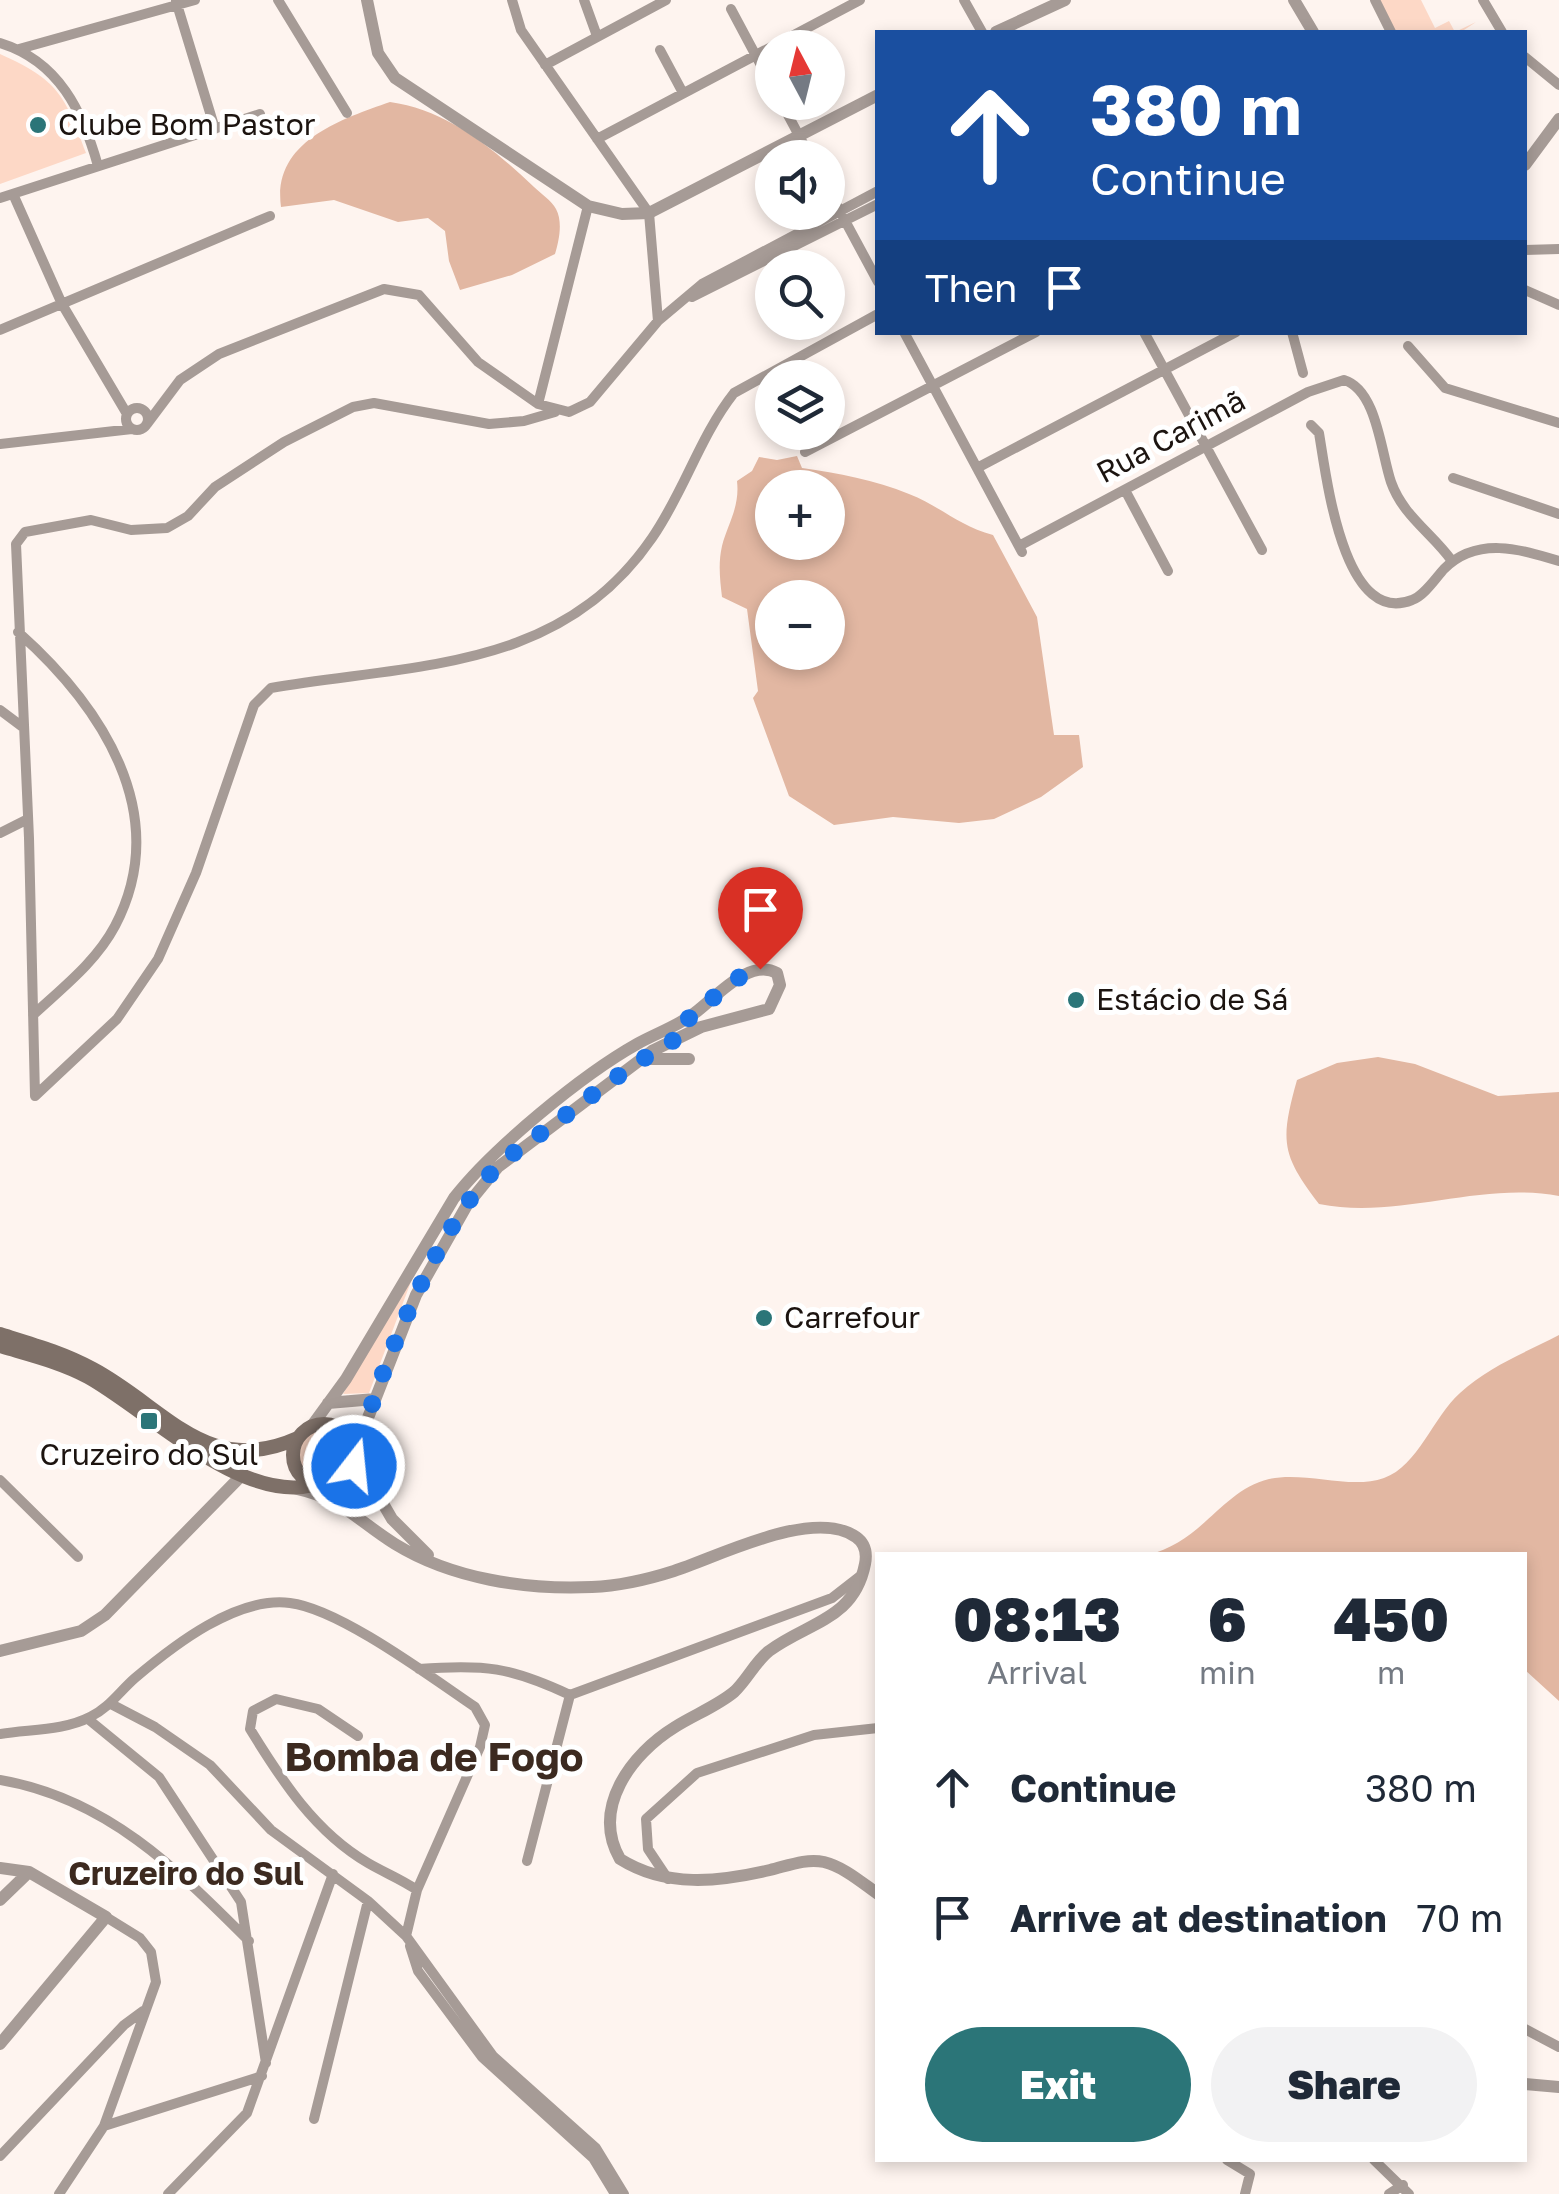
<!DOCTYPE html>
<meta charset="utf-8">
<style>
body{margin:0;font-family:"Golos Text",sans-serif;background:#f2f2f3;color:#1f2937;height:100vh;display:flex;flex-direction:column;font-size:38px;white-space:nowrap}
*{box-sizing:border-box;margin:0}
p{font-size:32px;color:#747a83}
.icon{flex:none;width:55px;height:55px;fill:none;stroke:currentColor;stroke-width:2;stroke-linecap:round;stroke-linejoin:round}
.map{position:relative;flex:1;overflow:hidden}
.panel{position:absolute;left:875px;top:1552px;width:652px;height:610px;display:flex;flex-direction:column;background:#fff;border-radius:0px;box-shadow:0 5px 15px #0003}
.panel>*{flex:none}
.top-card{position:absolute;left:875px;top:30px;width:652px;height:305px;border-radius:0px;box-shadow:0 5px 15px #0003;background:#1a4fa0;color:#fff;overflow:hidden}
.needle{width:65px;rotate:353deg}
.buttons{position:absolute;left:755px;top:30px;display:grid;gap:20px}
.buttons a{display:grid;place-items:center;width:90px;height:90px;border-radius:50%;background:#fff;box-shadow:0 5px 15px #0003;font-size:50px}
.pin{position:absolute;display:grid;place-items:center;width:85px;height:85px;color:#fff;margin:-102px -42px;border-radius:50% 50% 50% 0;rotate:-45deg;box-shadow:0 0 10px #0007}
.pin .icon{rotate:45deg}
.me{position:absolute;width:110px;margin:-55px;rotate:16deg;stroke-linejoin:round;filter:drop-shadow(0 0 8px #0008)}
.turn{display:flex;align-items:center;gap:35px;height:210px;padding:0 50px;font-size:45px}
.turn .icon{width:130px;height:130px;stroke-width:2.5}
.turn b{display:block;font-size:70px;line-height:85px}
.then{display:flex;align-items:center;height:95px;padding:0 50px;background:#0003;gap:20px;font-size:38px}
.eta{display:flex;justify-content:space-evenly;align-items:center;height:170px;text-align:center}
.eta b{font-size:60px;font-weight:800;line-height:70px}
.button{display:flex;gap:20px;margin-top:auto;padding:20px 50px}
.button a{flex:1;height:115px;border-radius:60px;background:#2b7578;color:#fff;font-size:40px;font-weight:800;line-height:115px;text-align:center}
.button a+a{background:#f2f2f3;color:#1f2937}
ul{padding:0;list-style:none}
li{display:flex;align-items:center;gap:30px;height:130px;padding:0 50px}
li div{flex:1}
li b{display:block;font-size:38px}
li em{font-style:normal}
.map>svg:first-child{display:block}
</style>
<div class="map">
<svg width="1559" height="2194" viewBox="0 0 1559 2194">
<rect width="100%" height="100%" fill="#fef4ef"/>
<path fill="#fdd8c6" d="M1377,0H1421L1435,28L1449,21L1455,32L1476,22L1461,32H1393Z
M0,54C58,80 65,95 86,153L0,184Z
M412,1279L369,1393L343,1394Z
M299 1454a26 26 0 1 1 52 0a26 26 0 1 1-52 0Z"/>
<path fill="#e2b7a2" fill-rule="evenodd" d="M390,102C447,110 493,148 534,187C540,193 552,201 556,209C563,222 559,241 555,254L512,275L460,290L449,261L445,231L428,218L398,222L334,200L281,207C272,142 339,120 390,102Z
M797,456L802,468C838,473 875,480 909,494C940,506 959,526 993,535L1037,617L1054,735H1079L1083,767L1041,797L994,819L959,823L893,817L834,825L789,796L753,698L758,691L747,609L722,597C720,580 718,563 722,546C728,523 740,507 737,481L752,471L759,457L777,460ZM772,488H828V542H772ZM772,598H828V652H772Z
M1378,1057L1415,1064L1498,1096L1559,1092V1196C1479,1181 1399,1220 1319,1204C1281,1154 1280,1141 1297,1080L1337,1063Z
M1559,1335V1701L1525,1670V1555H1147C1203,1542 1222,1490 1269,1479C1306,1471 1350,1490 1384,1478C1418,1466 1433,1417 1460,1393C1489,1366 1525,1353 1559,1335Z"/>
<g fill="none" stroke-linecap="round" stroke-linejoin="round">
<path stroke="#a69b96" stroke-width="10" d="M278,0L347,113
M512,0L521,30L649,213L658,321
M584,0L597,36
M964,0L982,32
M1375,0L1391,32
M1483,0L1502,32
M176,1L215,129
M731,9L772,86
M0,43C59,61 83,112 98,166
M19,49L195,0
M660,50L683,93
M1525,57L1559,85
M545,65L666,0
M781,102L811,158
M597,139L860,0
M828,189L878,282
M13,194L62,304L127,414
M0,198L260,114
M1525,250L1559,249
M1525,290L1559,305
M692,297L878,204
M0,330L270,216
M904,332L1022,552
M1144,332L1262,550
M1292,332L1303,373
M1408,346L1445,388L1559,423
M538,404L588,206
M126 419a11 11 0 1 1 22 0a11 11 0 1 1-22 0Z
M147,424L180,380L219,354L384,289L419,295L478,362L538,404L569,412L590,402L658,321L702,284L878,191
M1311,425L1319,433C1326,474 1343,628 1412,600C1424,596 1435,579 1444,569C1477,536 1520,549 1559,561
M0,444L132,429
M805,452L1036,332
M977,468L1236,332
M1453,478L1559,514
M1125,490L1168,571
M1019,546L1308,392L1344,380C1377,390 1381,453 1391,482C1403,516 1432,533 1452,561
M18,632C100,705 174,813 115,926C96,962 62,988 33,1015
M0,710L24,728
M0,833L28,819
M35,1096L117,1019L158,959L196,873L254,705L271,688C415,663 560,672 652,538C684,492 700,436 734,393L878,314
M35,1096L29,838L16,544L25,532L91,520L131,530L167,528L188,516L215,487L284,442L353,407L374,403L489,424L524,421L555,412
M0,1480L78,1557
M419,1669C485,1664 510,1667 570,1695
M570,1695L832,1598L859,1577
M111,1704L155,1727L210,1765L271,1830L368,1901L406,1936L493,2056L596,2148L624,2194
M88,1719L159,1777L241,1902L266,2063
M0,1734C29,1729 63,1731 90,1717C109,1708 120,1691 135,1678C174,1645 237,1596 290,1603C340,1609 432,1678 475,1707L485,1725L480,1747L417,1890L406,1936
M358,1736L318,1709L276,1699L253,1711L250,1729C282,1781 315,1832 368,1863C385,1873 401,1879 417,1890
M0,1780C106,1798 176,1868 249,1941
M527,1861L570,1695
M668,1879L648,1849L646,1819L697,1773L814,1735L878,1728
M410,1946L418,1971L482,2057L593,2158L615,2194
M1525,2029L1559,2047
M314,2119L368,1901
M104,2126L262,2076
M0,2156L124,2025L143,2011
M1227,2160L1250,2174L1245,2194
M1374,2160L1409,2194
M59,2194L104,2126L156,1982L151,1952L140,1938L106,1917
M168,2194L247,2113L333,1874
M1389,2194L1403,2185"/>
<path stroke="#a69b96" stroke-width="12" d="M367,0L378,53L395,78L588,206L622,214L649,213L878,95
M1294,0L1313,32
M996,32L1065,0
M1525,165L1559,119
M645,1059H689
M328,1403L375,1399
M369,1423L378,1482
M311,1427L346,1379L454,1198C493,1148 582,1075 637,1044C655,1034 675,1027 692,1015C714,1000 748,957 777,973L780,985L769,1009L701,1027L652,1051L498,1167L467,1205L416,1295L355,1451
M356,1457L392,1519L428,1555
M297,1489C343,1499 358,1521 395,1544C452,1579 526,1590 592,1587C619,1586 649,1579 674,1571C718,1557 813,1507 856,1537C866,1544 867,1554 865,1564C854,1620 808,1622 769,1651C755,1662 747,1680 734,1692C717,1706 694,1715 675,1727C631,1754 591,1808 620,1859C666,1888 719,1882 770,1870C787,1866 806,1858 824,1862C844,1867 861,1882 878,1894
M0,1651L81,1631L105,1615L243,1474
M0,1868L29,1872L106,1917L0,2044
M0,1900L29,1872
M1525,2084L1559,2087"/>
<path stroke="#7e7068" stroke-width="14" d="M0,1334C32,1344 64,1353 93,1369C166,1408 207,1479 298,1438
M0,1346C30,1355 60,1362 88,1377C146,1409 241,1504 313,1485
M293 1455a31 31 0 1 1 62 0a31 31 0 1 1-62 0Z"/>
</g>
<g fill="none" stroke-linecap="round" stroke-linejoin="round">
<path stroke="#1a73e8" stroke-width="18" stroke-dasharray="0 32.4" d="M354,1466C374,1382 435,1229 497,1167C515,1150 538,1136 558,1121C600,1089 642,1056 689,1032V1017L738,978L760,969"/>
</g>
<g fill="#2b7578" stroke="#fff" stroke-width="4">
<circle cx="38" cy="125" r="10"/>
<circle cx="1076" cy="1000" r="10"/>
<circle cx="764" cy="1318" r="10"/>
<rect x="139" y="1411" width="20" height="20" rx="5"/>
</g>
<g text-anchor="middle" stroke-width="10" stroke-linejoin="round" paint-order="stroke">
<g font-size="30" fill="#1c1410" stroke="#fff" text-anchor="start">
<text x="58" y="135">Clube Bom Pastor</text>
<text x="1096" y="1010">Estácio de Sá</text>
<text x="784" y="1328">Carrefour</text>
<text x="149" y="1465" text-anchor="middle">Cruzeiro do Sul</text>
</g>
<g font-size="30" fill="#1c1410" stroke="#fff">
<text transform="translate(1171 437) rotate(-28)" y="10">Rua Carimã</text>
</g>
<g font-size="32" font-weight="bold" fill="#3c2a20" stroke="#fff">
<text x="186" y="1885">Cruzeiro do Sul</text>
</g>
<g font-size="40" font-weight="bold" fill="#3c2a20" stroke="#fff">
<text x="434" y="1771">Bomba de Fogo</text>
</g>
</g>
</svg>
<div class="buttons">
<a><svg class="needle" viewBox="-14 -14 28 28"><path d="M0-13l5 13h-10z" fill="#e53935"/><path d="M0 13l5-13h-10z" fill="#747a83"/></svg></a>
<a><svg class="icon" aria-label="sound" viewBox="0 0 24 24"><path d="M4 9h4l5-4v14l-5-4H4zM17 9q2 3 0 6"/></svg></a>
<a><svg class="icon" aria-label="search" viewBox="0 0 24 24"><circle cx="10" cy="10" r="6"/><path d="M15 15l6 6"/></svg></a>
<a><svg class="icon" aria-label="layers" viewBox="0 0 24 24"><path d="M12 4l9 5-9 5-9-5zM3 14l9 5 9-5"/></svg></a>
<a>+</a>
<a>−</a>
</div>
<div class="pin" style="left:760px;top:969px;background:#d93025"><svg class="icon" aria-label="arrive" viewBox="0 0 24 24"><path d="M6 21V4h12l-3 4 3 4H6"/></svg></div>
<svg class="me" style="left:354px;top:1466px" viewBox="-20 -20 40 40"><circle r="17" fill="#1a73e8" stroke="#fff" stroke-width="3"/><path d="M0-11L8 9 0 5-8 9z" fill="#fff"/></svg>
<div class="top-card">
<div class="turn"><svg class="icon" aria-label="ahead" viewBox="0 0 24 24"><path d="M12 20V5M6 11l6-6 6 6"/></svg><div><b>380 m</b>Continue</div></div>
<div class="then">Then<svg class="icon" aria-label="arrive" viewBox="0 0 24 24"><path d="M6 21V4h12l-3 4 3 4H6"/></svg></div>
</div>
<section class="panel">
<div class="eta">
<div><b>08:13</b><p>Arrival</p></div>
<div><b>6</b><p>min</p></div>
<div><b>450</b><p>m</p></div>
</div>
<ul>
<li><svg class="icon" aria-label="ahead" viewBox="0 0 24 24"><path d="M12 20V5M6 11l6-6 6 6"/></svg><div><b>Continue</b></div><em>380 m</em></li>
<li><svg class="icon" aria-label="arrive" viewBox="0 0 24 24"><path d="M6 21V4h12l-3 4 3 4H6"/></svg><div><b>Arrive at destination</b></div><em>70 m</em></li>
</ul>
<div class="button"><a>Exit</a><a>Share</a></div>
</section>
</div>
